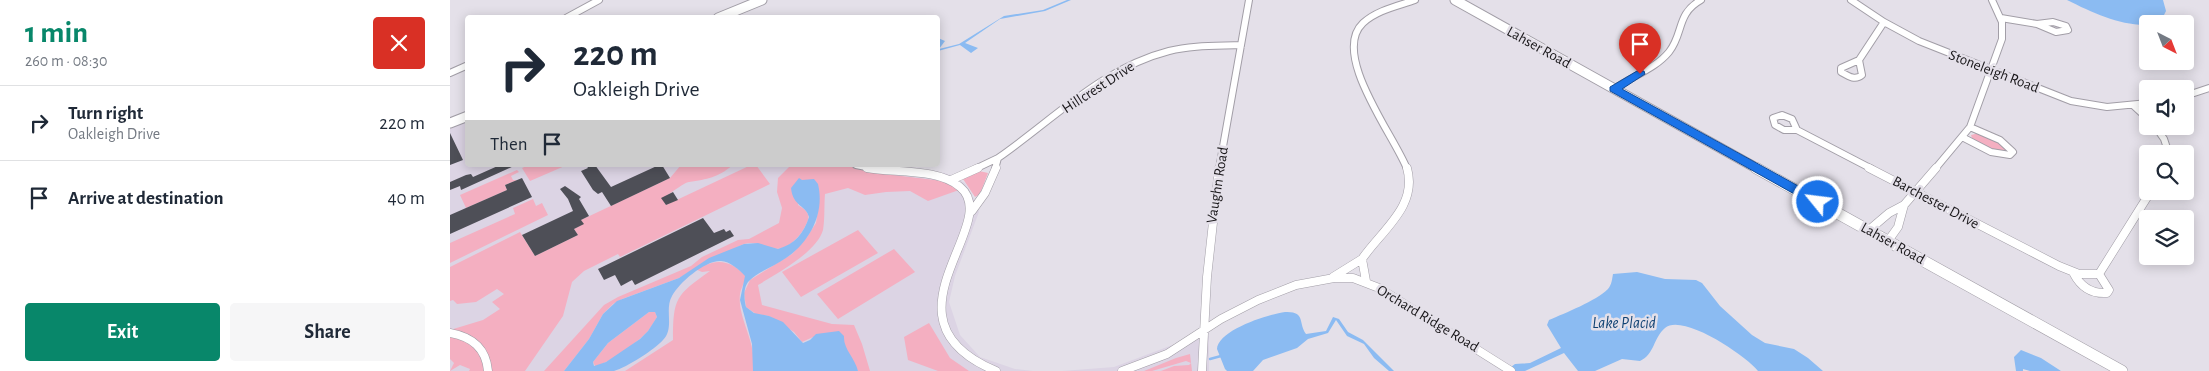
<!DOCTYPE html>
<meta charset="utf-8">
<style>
body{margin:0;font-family:"Alegreya Sans",sans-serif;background:#f6f6f7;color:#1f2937;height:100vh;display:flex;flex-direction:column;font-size:19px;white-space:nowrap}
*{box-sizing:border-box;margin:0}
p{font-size:16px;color:#747a83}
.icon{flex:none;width:28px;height:28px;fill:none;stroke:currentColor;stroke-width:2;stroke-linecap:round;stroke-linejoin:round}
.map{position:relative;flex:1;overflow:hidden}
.sheet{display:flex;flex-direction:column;background:#fff;width:450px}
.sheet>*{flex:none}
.hud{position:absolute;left:15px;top:15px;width:475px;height:152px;border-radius:5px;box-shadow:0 2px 12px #0003;background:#fff;color:#1f2937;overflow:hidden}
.needle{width:32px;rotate:138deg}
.controls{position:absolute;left:1689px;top:15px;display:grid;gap:10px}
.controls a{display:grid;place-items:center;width:55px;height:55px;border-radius:5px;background:#fff;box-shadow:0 2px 12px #0003;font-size:25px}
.pin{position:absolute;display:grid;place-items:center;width:42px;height:42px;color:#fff;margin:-51px -21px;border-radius:50% 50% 50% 0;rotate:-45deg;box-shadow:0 0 5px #0007}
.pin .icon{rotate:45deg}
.me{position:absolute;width:55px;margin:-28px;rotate:299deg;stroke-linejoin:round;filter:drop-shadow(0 0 4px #0008)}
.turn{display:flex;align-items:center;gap:18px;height:105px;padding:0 25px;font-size:22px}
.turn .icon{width:65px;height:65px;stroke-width:2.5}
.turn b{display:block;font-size:35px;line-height:42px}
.then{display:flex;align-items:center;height:48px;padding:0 25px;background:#0003;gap:10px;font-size:19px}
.round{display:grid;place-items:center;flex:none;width:52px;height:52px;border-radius:5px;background:#f6f6f7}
.headline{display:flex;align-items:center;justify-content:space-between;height:85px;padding:0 25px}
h1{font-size:30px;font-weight:700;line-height:38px;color:#08876a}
.action{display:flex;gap:10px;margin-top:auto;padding:10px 25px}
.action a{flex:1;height:58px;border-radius:5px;background:#08876a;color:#fff;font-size:20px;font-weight:700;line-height:58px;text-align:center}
.action a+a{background:#f6f6f7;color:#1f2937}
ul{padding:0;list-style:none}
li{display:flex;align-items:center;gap:15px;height:75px;padding:0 25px;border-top:1px solid #e0e1e3}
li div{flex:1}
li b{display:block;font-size:19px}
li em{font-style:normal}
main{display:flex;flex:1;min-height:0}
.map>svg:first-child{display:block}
</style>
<main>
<section class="sheet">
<div class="headline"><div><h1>1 min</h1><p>260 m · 08:30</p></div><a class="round" style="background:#d93025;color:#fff"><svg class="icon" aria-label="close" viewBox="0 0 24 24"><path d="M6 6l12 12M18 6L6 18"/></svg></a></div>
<ul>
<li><svg class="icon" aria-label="right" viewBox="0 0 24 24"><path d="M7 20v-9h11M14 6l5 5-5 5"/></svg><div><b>Turn right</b><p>Oakleigh Drive</p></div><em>220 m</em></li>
<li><svg class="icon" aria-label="arrive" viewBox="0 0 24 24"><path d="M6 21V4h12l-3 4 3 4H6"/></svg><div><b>Arrive at destination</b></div><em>40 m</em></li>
</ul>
<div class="action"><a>Exit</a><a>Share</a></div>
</section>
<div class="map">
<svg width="1759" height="371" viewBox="0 0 1759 371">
<rect width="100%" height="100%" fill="#e4e0e9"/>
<path fill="#dcd4e4" d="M17,111L18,165H424L495,173L515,183L522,194L529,212L505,276L499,302L510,335L530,357L565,369L583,371H0V118Z
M759,336V371H612L664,367L741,338Z"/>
<path fill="#f4afc1" d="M1529,133L1554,145L1558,151C1547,154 1531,146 1522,138L1521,135Z
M79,165H117L80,181L72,168Z
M231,165H283C267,178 258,179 239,182C233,183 219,195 212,198L216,205L301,165H306L320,184L170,257L168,254L134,271L122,282L113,316L75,371H19L20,369L10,365L0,371L4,363L0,359V330L33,320L50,309L42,302L54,294L47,289L26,302L7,304L3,300L0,301V267L70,232L85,256L128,235L124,229L133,224L131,220L220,178Z
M341,165H398L418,172L493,181L509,190L478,201L460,191L436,192L415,195L398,188L375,194C374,205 375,219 373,230C367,252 326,274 308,285L312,305L382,324L404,325L412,344L420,371H408L393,343L363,337L352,342L344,332L319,316L306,314L296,307L294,293L300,280L342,254L357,237L366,223L368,210L356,180H351L348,205C354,209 360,212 358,220C353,234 338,253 320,248C312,245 303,241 294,244C281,249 268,258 256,265C271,258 284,264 295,275C296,282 291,287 290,294C287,319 308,343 303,371H175L223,340C223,298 226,295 260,271L252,272L245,269L229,278L172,299L163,304L153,314L139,339L114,371H94L154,305L168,297L241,266L252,257L288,240L299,239L329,223L332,208L327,192L328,178Z
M67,170L69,172L61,176L63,180H67L55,185L57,190L16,208L10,195Z
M529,171L538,173L530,194L525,197L513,179Z
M83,199L86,206L92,203L98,215L0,263V243L65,214L63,208Z
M408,230L428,253L351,297L332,272Z
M444,249L465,272L388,319L367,294Z
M199,312H205L207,317C204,322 201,327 198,331C191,340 155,366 145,366L143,362L158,343Z
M479,323L500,358L519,371H488L458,360L454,337Z
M740,354L742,371H711L724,366L739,365L741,363L736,361L702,371H694L726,358Z"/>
<path fill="#8bbbf2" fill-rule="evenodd" d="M617,0H621L595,11L550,19L515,43L528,48L521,53L510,45L488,51V38L495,41L489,49L509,44L554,16L593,10Z
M1617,0H1713L1716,11L1710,23C1680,30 1647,15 1617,0Z
M349,178L352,180L364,179L368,184C375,213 360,242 336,258C325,266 309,271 299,281C293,287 294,299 296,307L304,313L319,316L333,322L353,343L360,340L366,334L389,331L394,336C393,349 405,358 408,371H303L302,344L290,300L295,276C290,270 278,260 270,261C254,261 229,283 222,296C214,310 225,328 213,340C204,350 177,367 164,371C152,371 128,371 114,371L139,339L153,314L167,301L229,278L259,258L294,244L308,243L328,249C345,244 354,233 359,217C356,205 343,207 341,188ZM199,312H205L207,317L198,331L190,339L156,362L144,366L143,362L158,343Z
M1187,272L1215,279L1246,280L1252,283L1270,306L1302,335L1315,343L1344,349L1358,358L1373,371H1308C1296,356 1233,313 1215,328C1203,338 1205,354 1190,361L1172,359L1145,371H1128L1114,353L1075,371H1056L1065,364L1080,363L1111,348L1097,325L1099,320C1115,313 1146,301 1158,289C1162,284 1162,279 1163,274Z
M835,312C856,311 848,323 856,334L876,331L883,317L889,319L898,332L913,340L944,371H939L924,358L914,344L897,336L886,320L878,333L858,339L847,348L813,360L803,371H777L775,369L767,349C768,330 819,314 835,312Z
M1571,350L1591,358L1611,371H1580L1573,369V371H1566L1564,357Z"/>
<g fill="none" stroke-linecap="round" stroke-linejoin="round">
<path stroke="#8bbbf2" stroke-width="2.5" d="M760,359L771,356"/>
</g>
<path fill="#4e4f57" d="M0,133L13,160L0,165Z
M50,165H66L11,190L10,186L0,190V182L16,175L21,174L23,177Z
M136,165H145L161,187L209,165H212L220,178L161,206L152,192L148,194L143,190L131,171L138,168Z
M72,178L82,197L0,234V215L57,190L55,185Z
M115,186L131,197L129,199L139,216L131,220L134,224L124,229L128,235L85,256L72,235L123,211L118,199L110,189Z
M223,192L228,200L216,205L211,198Z
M253,218L264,233L274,229L276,232L280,230L284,236L185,285L182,280L171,286L165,275L154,280L148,269Z"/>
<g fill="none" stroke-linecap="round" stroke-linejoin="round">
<g stroke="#a29ea7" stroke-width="8">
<path id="street-far1" d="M1401,0L1434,22L1469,41L1621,101L1657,107L1698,103
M116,18L149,0
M1551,18L1587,24
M1603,22L1616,26L1618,30L1606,32L1587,24Z
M1409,60L1412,75C1405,81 1398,76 1391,72V68Z
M1409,60L1434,22
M0,73L18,65
M1164,89C1182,76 1205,69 1219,52C1234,33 1226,14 1251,0
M1735,96L1759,88
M1684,106L1698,119
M1332,115L1342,119L1347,130H1334L1325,125L1323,118Z
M1705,126L1714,139L1719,154
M1347,130L1422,169
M1512,137L1541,152L1560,155L1563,152L1550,140L1520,127
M406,165L426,169
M525,169L548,158
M545,169L548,158C603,120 652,68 719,51C742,45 767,46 791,45
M769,169L799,0
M957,169C945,137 880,54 913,23C927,10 948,6 965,0
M1485,169L1520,127L1552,39V22L1542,0"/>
</g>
<g stroke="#a29ea7" stroke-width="9">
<path id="street" d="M417,168C444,173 488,168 510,187C555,224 422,319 546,371
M1419,168L1609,266L1629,274H1649L1701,191
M501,180L528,168
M522,211L535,193L546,168
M1419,230L1439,213L1454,205L1486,168
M1438,241L1448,227L1454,205
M1624,274C1631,287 1642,294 1657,293L1659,290L1649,274
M883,277L912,259
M916,281L912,259C932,230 968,206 957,168
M0,333C22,337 36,348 38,371
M672,371L717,354L771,319L808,300L846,285L884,278H903L929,288L1061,371
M752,371L757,277L769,168"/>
</g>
<g stroke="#a29ea7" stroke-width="11">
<path id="secondary-far1" d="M1005,0L1308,169
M268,18L312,0
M0,123L18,116"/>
</g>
<g stroke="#a29ea7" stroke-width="12">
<path id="secondary" d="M1306,168L1672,371"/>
</g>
<use href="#street-far1" stroke="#fff" stroke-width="6"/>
<use href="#street" stroke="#fff" stroke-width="8"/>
<use href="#secondary-far1" stroke="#fff" stroke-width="9"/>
<use href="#secondary" stroke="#fff" stroke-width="11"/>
</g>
<path fill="#1a73e8" stroke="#114b97" d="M1187,71H1194L1195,74L1172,89L1372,199L1374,202L1372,205H1364L1160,91V87Z"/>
<g text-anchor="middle" stroke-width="5" stroke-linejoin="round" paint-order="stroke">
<g font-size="15" fill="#181619" stroke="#e4e0e9">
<text transform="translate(1089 47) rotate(29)" y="5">Lahser Road</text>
<text transform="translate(1544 71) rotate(21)" y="5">Stoneleigh Road</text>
<text transform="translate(648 87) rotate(-33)" y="5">Hillcrest Drive</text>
<text transform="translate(767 185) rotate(-81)" y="5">Vaughn Road</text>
<text transform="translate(1486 202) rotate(28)" y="5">Barchester Drive</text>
<text transform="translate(1443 243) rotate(29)" y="5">Lahser Road</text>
<text transform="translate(978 318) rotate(31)" y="5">Orchard Ridge Road</text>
</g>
<g font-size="16" font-style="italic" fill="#104273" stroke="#e4e0e9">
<text x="1174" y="328">Lake Placid</text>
</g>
</g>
</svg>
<div class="controls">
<a><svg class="needle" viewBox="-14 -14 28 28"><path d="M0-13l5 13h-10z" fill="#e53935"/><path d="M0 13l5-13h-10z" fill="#747a83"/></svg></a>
<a><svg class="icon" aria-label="sound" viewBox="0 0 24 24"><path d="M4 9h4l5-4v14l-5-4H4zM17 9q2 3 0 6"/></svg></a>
<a><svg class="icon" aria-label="search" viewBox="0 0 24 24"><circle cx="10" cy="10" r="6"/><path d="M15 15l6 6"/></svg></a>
<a><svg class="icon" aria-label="layers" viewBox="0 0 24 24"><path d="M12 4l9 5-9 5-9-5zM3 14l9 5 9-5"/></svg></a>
</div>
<div class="pin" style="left:1190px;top:74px;background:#d93025"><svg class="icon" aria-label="arrive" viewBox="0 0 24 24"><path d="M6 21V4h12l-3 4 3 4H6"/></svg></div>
<svg class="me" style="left:1368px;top:202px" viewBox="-20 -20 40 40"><circle r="17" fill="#1a73e8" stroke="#fff" stroke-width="3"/><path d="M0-11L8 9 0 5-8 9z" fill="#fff"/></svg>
<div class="hud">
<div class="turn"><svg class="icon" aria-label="right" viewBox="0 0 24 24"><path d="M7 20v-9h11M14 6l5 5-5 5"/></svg><div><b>220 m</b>Oakleigh Drive</div></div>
<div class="then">Then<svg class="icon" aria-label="arrive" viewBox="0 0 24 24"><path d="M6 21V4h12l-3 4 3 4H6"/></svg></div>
</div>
</div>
</main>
